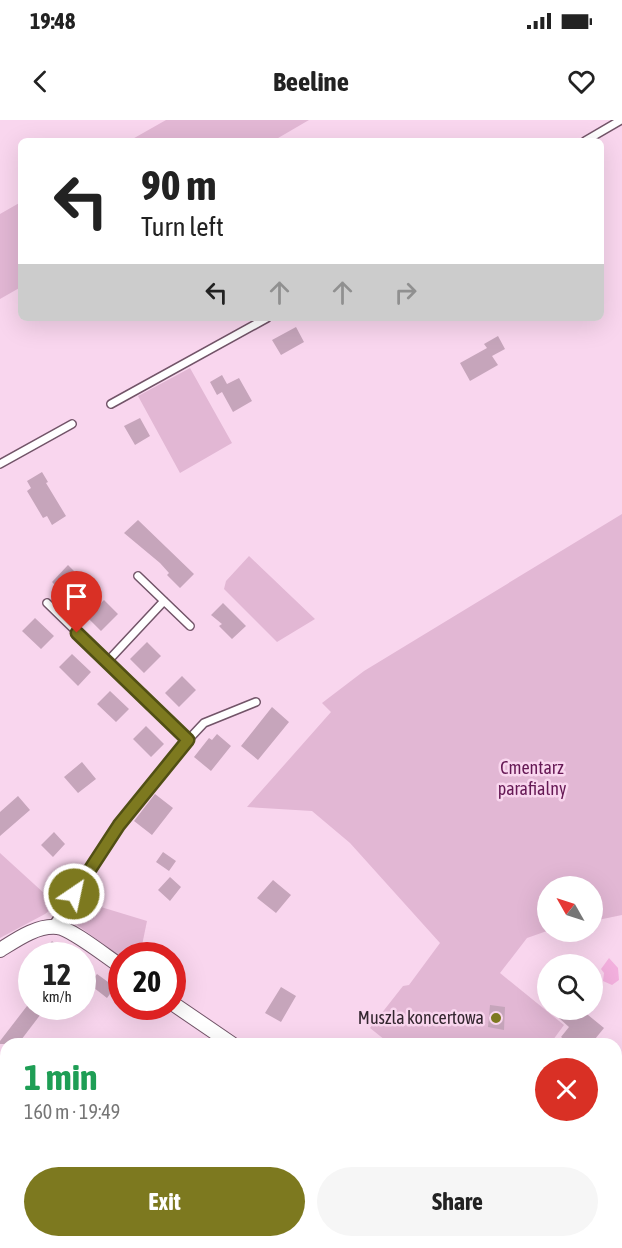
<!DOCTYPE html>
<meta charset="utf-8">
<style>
body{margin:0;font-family:"Asap Condensed",sans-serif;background:#f6f6f6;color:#222;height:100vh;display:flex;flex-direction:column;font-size:22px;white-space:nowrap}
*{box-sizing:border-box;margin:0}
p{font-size:20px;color:#767676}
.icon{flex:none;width:33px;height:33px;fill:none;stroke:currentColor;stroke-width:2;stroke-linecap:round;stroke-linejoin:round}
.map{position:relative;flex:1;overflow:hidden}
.sheet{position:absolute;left:0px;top:918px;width:622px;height:210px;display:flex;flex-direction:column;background:#fff;border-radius:18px 18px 0 0;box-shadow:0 6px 24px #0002}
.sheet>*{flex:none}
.hud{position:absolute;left:18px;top:18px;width:586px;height:183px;border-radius:9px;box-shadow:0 6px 24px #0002;background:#fff;color:#222;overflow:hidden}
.needle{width:39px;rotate:309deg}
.tools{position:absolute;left:537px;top:756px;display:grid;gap:12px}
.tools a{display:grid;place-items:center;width:66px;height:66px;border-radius:50%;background:#fff;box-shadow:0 6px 24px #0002;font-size:30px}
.speed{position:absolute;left:18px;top:822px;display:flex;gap:12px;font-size:30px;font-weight:700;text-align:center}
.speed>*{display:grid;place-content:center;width:78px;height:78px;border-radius:50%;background:#fff;box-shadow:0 6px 24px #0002;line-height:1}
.speed small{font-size:15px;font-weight:400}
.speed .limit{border:9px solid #d22;background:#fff;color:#111}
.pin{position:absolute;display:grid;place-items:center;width:51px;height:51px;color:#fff;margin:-62px -26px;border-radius:50% 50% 50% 0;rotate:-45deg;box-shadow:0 0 6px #0007}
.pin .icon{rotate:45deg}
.me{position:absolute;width:66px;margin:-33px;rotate:34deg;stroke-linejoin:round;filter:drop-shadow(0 0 4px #0008)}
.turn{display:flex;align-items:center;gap:21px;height:126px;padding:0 24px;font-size:27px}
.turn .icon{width:78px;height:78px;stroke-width:2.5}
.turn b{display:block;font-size:42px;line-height:51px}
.lanes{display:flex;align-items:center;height:57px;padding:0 24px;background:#0003;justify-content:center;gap:30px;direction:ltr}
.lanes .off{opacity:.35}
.round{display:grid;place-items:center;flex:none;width:63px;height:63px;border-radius:32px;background:#f6f6f6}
.overview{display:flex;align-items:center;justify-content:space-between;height:102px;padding:0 24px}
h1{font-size:36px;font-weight:700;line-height:45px;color:#1e9e55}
.action{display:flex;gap:12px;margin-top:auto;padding:12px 24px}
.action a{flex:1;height:69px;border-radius:36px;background:#7d791f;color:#fff;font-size:24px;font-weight:700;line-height:69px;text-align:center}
.action a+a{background:#f6f6f6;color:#222}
.status{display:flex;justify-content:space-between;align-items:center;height:42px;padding:0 30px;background:#fff;direction:ltr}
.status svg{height:16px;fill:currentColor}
header{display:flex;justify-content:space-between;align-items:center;height:78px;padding:0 24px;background:#fff;font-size:27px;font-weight:700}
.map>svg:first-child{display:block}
</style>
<div class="status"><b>19:48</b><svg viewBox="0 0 49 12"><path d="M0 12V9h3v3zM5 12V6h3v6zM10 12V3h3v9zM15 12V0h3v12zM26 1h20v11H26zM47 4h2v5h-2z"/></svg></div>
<header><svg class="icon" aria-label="back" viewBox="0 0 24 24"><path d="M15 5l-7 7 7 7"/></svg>Beeline<svg class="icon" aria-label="heart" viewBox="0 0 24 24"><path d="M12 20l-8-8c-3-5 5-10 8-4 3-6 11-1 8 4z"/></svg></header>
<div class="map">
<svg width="622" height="1128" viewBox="0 0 622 1128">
<rect width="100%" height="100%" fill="#f9d6ee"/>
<path fill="#e2b7d4" d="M166,0H309L273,21H129Z
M21,82V167L0,179V94Z
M190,248L232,323L180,353L138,276Z
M622,394V795L593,801L592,766H548L547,811L527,818L500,853L564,905L550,924H390L370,908L403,866L409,865L440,823L350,723L312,691L247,687L331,592L322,583L364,551Z
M249,436L315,499L277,522L224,469L226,461Z
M0,733L57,785L45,794L0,818Z
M78,780L147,801L140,835L122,836L121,837L66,797Z
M6,944V1057L0,1063V949Z
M178,1122H311L319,1128H173Z"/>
<path fill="#f3b0de" d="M609,838L618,848L619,860L612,865L603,861L604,853L601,849Z"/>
<path fill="#c6a5bb" d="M296,207L304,222L281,235L272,220Z
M498,216L505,229L492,236L498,245L470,261L460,243L487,228L484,224Z
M222,255L227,264L239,258L252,281L233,292L222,272L217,275L210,262Z
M140,298L150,316L135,325L124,306Z
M42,352L48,362L46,363L66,396L52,405L47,396L43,398L27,371L31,368L27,361Z
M138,400L194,454L180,468L167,455L169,453L160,443L124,413Z
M68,445L82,459L66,476L52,462Z
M104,480L118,494L101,511L87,497Z
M223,483L246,506L232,519L219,506L222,504L211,495Z
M35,498L54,516L41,529L22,511Z
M147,522L161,536L144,553L130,539Z
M72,534L91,552L78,566L59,547Z
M182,556L196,570L179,587L165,573Z
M110,571L129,589L116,602L97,584Z
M272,587L289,602L258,640L241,626Z
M146,606L164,624L151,637L133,619Z
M217,614L231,626L211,651L194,637L209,618L212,620Z
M82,642L96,659L78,673L64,657Z
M155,674L173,688L152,715L134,701Z
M18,676L30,690L0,716V692Z
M54,712L65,724L53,737L41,725Z
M163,732L176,741L169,751L156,742Z
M170,757L181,767L170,781L158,770Z
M273,760L291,775L276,793L257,778Z
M52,821L69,836H40Z
M97,854L115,867L107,878L89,864Z
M281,867L296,876L281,902L265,893Z
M490,885L505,887L504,910L488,907Z
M27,886H47L18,924H0V921Z
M550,890H582L604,908L591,924H570L561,917L569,907Z"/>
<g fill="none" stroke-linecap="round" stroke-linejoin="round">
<g stroke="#725468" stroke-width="10">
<path id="service" d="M585,21L621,0
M111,284L267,198
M0,344L72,304
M138,456L190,506
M47,483L188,620
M107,542L164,481
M51,808L119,705L188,620L204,603L256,582
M0,1096L6,1100
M46,1122L57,1128"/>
</g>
<g stroke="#725468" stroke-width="16">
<path id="minor" d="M0,830C16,820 37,805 57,807C71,808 108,838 122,847
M172,883L232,924
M512,1122L520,1128"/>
</g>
<use href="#service" stroke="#fff" stroke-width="7"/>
<use href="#minor" stroke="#fff" stroke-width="14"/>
</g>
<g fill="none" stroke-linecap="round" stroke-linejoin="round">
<g stroke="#514f14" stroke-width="15">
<path id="route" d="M74,774L119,705L188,620L77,513"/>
</g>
<use href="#route" stroke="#7d791f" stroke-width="10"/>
</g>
<circle fill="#7d791f" stroke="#f9d6ee" stroke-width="2" cx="496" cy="898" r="6"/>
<g text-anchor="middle" stroke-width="5" stroke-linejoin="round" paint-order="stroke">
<g font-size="18" fill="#651854" stroke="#f9d6ee">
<text x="532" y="654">Cmentarz<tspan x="532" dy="21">parafialny</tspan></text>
</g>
<g font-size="18" fill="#33262f" stroke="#f9d6ee" text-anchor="end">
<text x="484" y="904">Muszla koncertowa</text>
</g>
</g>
</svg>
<div class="tools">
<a><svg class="needle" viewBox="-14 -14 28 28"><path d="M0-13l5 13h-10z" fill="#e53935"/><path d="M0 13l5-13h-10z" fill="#767676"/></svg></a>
<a><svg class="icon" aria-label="search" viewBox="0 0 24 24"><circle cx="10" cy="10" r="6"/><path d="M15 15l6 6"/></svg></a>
</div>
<div class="speed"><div>12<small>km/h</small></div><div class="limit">20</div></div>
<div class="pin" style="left:77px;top:513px;background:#d93025"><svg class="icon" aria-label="arrive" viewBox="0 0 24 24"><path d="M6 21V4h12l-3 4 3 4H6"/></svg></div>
<svg class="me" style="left:74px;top:774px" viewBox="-20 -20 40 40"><circle r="17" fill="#7d791f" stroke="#fff" stroke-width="3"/><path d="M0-11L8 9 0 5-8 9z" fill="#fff"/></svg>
<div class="hud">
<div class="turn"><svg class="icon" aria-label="left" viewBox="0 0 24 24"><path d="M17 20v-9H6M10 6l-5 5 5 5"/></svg><div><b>90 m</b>Turn left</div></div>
<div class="lanes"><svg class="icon" aria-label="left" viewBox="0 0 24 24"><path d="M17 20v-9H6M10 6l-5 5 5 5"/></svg><svg class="icon off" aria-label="ahead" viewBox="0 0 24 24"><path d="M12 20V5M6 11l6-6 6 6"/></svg><svg class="icon off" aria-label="ahead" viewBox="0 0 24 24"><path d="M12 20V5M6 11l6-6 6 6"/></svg><svg class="icon off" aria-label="right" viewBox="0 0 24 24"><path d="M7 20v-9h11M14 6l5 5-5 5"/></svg></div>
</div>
<section class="sheet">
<div class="overview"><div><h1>1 min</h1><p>160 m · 19:49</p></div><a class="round" style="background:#d93025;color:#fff"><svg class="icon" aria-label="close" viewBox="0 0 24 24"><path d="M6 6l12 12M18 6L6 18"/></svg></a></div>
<div class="action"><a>Exit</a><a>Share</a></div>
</section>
</div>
